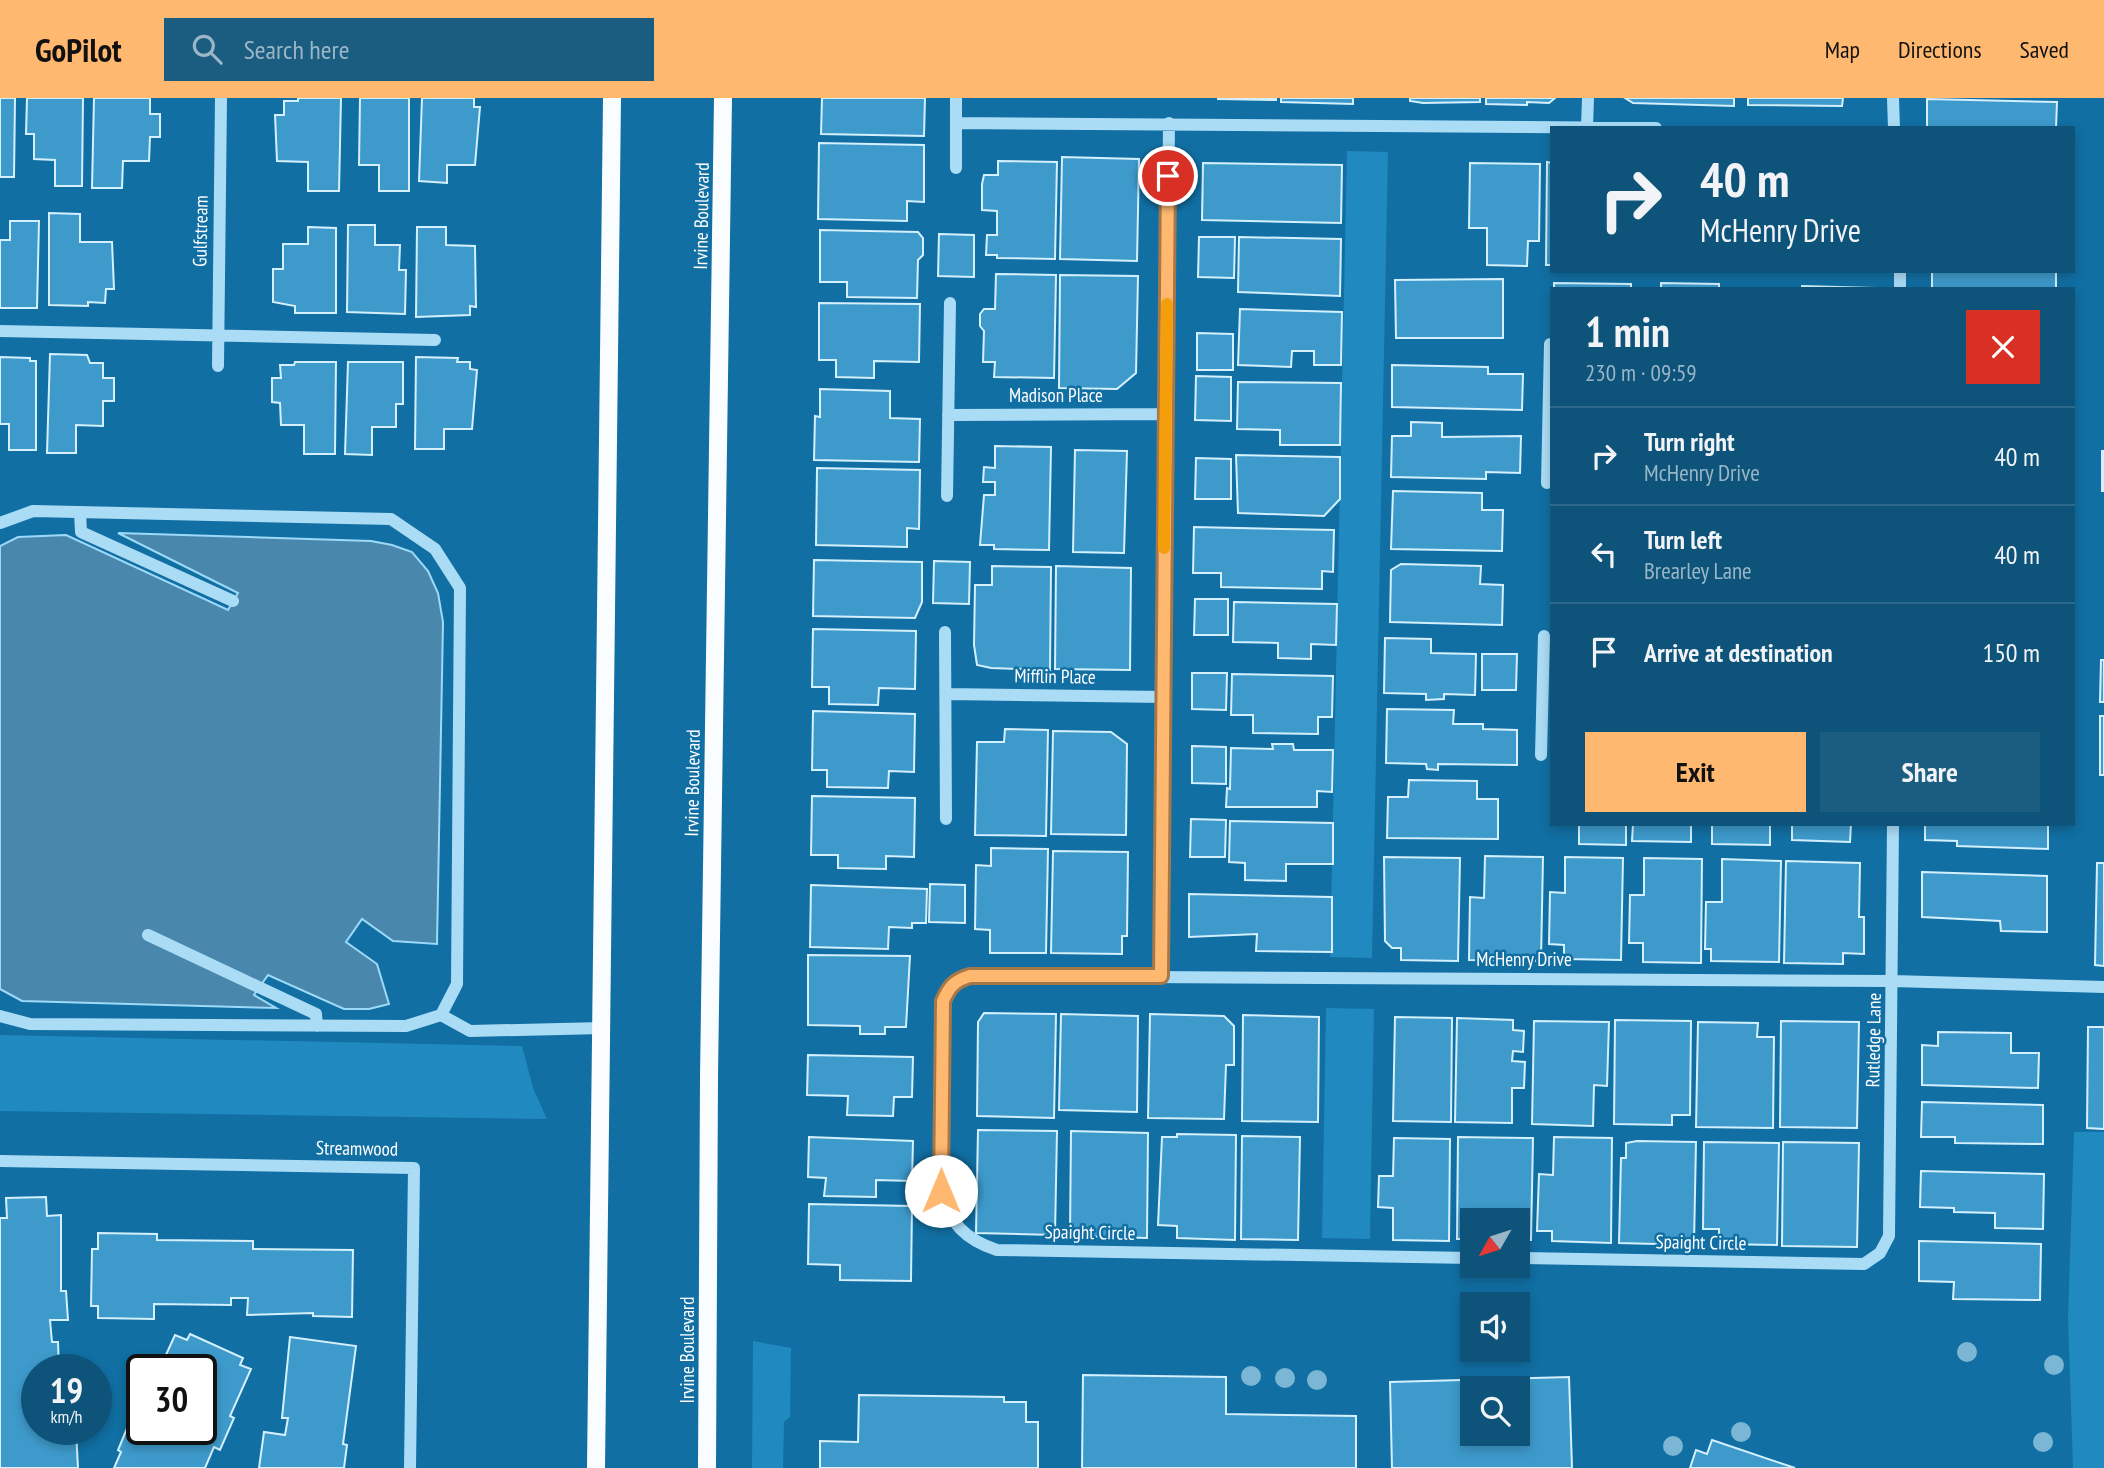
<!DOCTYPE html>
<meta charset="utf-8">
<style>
body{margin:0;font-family:"PT Sans Narrow",sans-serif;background:#1b5d81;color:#f1f3f6;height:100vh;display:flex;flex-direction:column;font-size:26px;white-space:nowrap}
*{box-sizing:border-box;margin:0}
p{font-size:23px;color:#9ab6c7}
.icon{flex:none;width:38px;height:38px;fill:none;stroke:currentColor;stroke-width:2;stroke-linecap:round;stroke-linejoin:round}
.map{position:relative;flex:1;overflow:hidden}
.details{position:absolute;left:1550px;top:189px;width:525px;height:539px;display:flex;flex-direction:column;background:#0d537a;border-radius:0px;box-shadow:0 4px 10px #0003}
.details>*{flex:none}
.banner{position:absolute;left:1550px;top:28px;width:525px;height:147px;border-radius:0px;box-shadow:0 4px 10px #0003;background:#0d537a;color:#f1f3f6;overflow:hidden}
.needle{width:46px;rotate:231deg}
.controls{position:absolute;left:1460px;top:1110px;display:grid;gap:14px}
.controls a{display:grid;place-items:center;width:70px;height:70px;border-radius:0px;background:#0d537a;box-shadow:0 4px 10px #0003;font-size:35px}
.speed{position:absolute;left:21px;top:1256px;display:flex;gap:14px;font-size:35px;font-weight:700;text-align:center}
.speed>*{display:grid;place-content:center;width:91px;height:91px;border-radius:50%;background:#0d537a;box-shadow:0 4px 10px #0003;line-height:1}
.speed small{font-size:18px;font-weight:400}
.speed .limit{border:4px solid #111;border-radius:10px;background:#fff;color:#111}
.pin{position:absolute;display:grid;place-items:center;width:60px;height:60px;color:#fff;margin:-30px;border:4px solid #fff;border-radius:50%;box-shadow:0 2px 7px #0007}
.me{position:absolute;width:77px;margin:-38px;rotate:0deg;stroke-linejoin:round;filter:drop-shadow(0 0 5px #0008)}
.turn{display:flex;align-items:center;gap:24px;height:147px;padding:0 35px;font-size:32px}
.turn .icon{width:91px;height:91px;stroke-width:2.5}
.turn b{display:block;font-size:49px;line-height:60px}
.round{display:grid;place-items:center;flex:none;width:74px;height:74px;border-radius:0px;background:#1b5d81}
.summary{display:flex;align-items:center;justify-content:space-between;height:119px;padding:0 35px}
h1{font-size:42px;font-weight:700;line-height:52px}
.primary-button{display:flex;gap:14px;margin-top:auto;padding:14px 35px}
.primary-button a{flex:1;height:80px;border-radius:0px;background:#ffb870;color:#111;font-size:28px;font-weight:700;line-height:80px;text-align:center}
.primary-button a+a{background:#1b5d81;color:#f1f3f6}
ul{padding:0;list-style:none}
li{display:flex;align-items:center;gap:21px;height:98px;padding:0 35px;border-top:2px solid #2d698b}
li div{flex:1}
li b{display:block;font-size:26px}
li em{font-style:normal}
header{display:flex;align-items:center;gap:42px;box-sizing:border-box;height:98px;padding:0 35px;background:#ffb870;color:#111}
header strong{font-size:33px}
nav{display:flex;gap:38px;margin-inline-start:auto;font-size:24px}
.search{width:490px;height:63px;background:#1b5d81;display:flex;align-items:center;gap:18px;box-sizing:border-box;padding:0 24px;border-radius:0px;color:#9ab6c7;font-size:26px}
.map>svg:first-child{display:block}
</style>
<header>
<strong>GoPilot</strong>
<div class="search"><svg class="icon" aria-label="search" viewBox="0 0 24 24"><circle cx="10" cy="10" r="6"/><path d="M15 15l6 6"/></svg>Search here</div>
<nav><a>Map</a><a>Directions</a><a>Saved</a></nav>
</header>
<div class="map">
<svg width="2104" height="1370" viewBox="0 0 2104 1370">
<rect width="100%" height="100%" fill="#116fa3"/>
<path fill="#2089c0" d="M1347,53L1388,54L1372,860L1330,859Z
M1326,910L1374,911L1370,1141L1322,1140Z
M0,937L522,948L533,990L547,1021L0,1013Z
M2074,1034H2104V1370H2073L2068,1220Z
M753,1243L791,1250L790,1319L784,1324L783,1370H752Z"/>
<path fill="#4988ac" stroke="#9ddaf9" stroke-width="2" d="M118,435L371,443L392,447L412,454L428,473L438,495L443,524L437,846L393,843L362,821L346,844L377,866L389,906L369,911H344L268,877L254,897L276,910L22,903L0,891V448L18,439L66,437L228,512L238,495Z"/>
<path fill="#3e9acb" stroke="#d4f0fe" stroke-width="2" fill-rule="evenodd" d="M0,0H15L14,79H0Z
M27,0H83L82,88H55V62L34,61V36H26Z
M94,0H150V16H160V39H150L149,63H123L122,90H92Z
M298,0H341L339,93H308V64L277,63L275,17H284V3H298Z
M360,0H409V93H379V67H359Z
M422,0H474V9H480L475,67H447V85L419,83Z
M822,0H925L924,38L821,36Z
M1218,0H1276V2L1218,1Z
M1281,0H1353V6L1281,4Z
M1410,0H1480V4L1423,5L1410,3Z
M1486,0H1555L1549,5L1527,4V7L1486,6Z
M1625,0H1734V8L1633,5Z
M1748,0H1843L1842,8L1748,7Z
M1927,1L2057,4L2056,30H1927Z
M819,45L924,47V104L907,103V123L818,121Z
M1062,59L1139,61L1137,163L1060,161Z
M998,63L1057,64L1055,161L997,160V157H986L987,137H997V113L982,112V86L984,77H998Z
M1547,64L1552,65V167H1546Z
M1203,65L1342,67L1341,125L1202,122Z
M1470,65L1540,66L1539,143H1528L1527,168L1487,167V130H1469Z
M49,115L80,116V144H112L114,191H106L105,205L88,204V208L49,207Z
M10,123H39L37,210H0V142H10Z
M348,127H375V147H400L399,172H406L405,216L347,214Z
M308,129L336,130V215H295V208L273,204V171H283V146H308Z
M417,129H446V147L475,148L476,209L470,208V217L416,219Z
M820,132L918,134L923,140V157L918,162L917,200L847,199V184H820Z
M939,136L974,137V179L938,178Z
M1199,139H1235L1234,180L1198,179Z
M1239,139L1341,141L1340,198L1238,194Z
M1932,173H2056V191L1932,190Z
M996,176L1056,177L1054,280L994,279L995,264H983L984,233L980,228V216L984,211H995Z
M1060,177L1138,178L1136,275L1117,291L1059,290Z
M1503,181V240H1396L1395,182Z
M1554,185L1631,186V191H1554Z
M1661,185L1719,186V191H1661Z
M1802,188L1876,190L1802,191Z
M819,205L920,206L919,264L874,263V280L836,279V262H819Z
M1240,211L1342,214L1341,267H1314V253H1292L1291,269L1238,267Z
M1197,235L1233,236V272H1197Z
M50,256L87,257L90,265H103V280H114V303H103V328L76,327V355H47Z
M0,259L30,260V263H36V352H9V326H0Z
M416,259L458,260L457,264H470V271L477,272L472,331H444V351H415Z
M295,264H336L335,356H304V327H281L280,305L272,304V280H281L280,267H294Z
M348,264H403V306H396V329H372V357L345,356Z
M1392,267L1488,269V276H1523L1522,312L1392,309Z
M1196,278L1231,279V323L1195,322Z
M1238,284L1341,285L1340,347H1280V332L1237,331Z
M820,291L890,293V320L920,321L919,364L814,362L815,318L820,319Z
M1411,324L1442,325V339L1521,338L1520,375L1486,374V381L1391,379L1392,338H1411Z
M995,348L1051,349L1049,452L994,451V447H980L984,397H995V384H983L984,369L995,370Z
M1075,352L1127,353L1124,455L1073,454Z
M2102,353H2104V393H2102Z
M1236,357L1340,359V401L1324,418L1238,415Z
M1196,360L1231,361V401H1195Z
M817,370L920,372L919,431L907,430V449L816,447Z
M1393,393L1482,395V412H1503L1502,453L1391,451Z
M1194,429L1334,432L1333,474L1322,473V491L1221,489V475H1193Z
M814,462L922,464V504L915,520L813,518Z
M934,463L970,464L969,506L933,505Z
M1401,466L1481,468L1480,486L1503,487L1502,527L1390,524L1391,472Z
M992,468L1051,469L1050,572L991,570L977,567L974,547L975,487H992Z
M1056,468L1131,470L1130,572L1055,571Z
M1195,501H1228V537H1194Z
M1234,504L1337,506L1336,547L1311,546V561L1278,560V545L1233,544Z
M813,531L916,533L915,591L879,590L878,607L829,606V589H812Z
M1385,540L1431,541V555L1476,556L1475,597L1444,596V601L1426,602V596L1384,595Z
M1482,556H1517L1516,592H1482Z
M2101,562H2104V604H2100Z
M1192,575H1227L1226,612L1192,611Z
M1232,576L1333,578L1332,619H1318V636L1253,635V617H1231Z
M1387,611L1454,612L1453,626H1483V631L1517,632V667L1438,666V672L1427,671L1426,666L1386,665Z
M813,613L915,616L914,674L889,673L888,690L827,689V672H812Z
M2100,618H2104V677H2100Z
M1005,631L1048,632L1046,738L975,737L977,644H1004Z
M1053,633L1111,634L1127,646L1126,737L1051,736Z
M1272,646H1293L1294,652H1333L1332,694L1317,693V709H1226L1227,690L1230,691L1231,650L1273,651Z
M1192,648L1226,649V686L1192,685Z
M1409,682L1477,683V701H1498V741L1387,740L1388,699H1408Z
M812,698L915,700L914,759L886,758V771L838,770V757H811Z
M1191,721L1226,722L1225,759H1190Z
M1230,723L1333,725V766H1286V783L1245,782V765L1229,764Z
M1579,726H1626V747L1579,746Z
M1633,726H1691V744L1632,743Z
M1712,726H1770V747L1712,746Z
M1792,726H1851L1850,744L1792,742Z
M1925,726H2048V751L1957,748V743L1925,742Z
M991,750L1048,751L1046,855H990V832L975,831L976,767L991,768Z
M1053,753L1128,754L1127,838H1122V856L1051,855Z
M1485,758L1543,759L1541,863L1469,862L1470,799L1484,800Z
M1384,759L1460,760L1458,863L1401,862V850H1392L1385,843Z
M1565,759L1623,760L1621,862L1564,861V847L1549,846L1550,794L1565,795Z
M1644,760L1702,761L1701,865L1643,864V845H1629L1630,797H1644Z
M1722,761L1781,763L1779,864L1711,863V851H1705L1706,804H1722Z
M1786,763L1860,765L1859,819H1864V856L1843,855V866L1784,865Z
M2097,765H2104V868L2095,867Z
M1922,774L2047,778V834L2001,833L2000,823L1922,819Z
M930,786L965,787V825L929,824Z
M811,787L927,791L926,825H912V830L889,829L888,851L810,849Z
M1189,796L1332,799V854L1256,853L1257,836L1189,839Z
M808,857L910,858L906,929H885V936H860V928L808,927Z
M984,915L1056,916L1054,1020L977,1018L978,924Z
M1061,916L1138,918L1137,1014L1059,1012Z
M1150,916L1224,918L1234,928V967H1226L1224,1021L1148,1020Z
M1243,917L1319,919L1318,1024L1242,1023Z
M1395,919L1452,920L1451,1024L1393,1023Z
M1457,920L1513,922V932L1524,933L1523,954L1513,953L1512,963L1525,964L1524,990H1512V1025L1455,1024Z
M1615,922L1691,923L1690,1017H1672V1027L1614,1026Z
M1534,923L1609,924L1607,988L1594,987L1593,1028L1532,1026Z
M1781,923L1859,924L1857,1030L1780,1029Z
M1698,924L1758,925L1757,939H1774L1773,1030L1696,1029Z
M2088,929H2104V1031L2087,1030Z
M1938,934L2011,935V955H2039L2038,990L1922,987V947L1938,948Z
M808,957L913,959L912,999H894L893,1018L847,1017L848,998L807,997Z
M1922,1004L2043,1007V1046L1955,1045V1039H1921Z
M978,1032L1057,1033L1055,1137L976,1135Z
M1071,1033L1148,1035L1147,1140L1070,1138Z
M1177,1036L1236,1037L1235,1142L1177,1140V1128L1158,1127L1162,1039H1177Z
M1242,1038L1300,1039L1298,1142L1241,1141Z
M809,1039L913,1043L912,1083L876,1082V1099L824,1098L826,1080L808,1079Z
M1458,1039L1533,1040L1531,1142H1517V1122H1472V1141H1457Z
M1554,1039L1612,1040L1611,1145L1552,1143V1133H1537L1539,1076L1553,1077Z
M1394,1040L1450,1041L1449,1143L1393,1142V1110L1378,1109L1379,1078H1393Z
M1637,1043L1696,1044L1694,1147L1619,1145L1621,1060H1626V1045Z
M1704,1044L1779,1045L1777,1147L1719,1146V1131H1703Z
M1783,1044L1859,1045L1857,1149L1782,1148Z
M1921,1073L2044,1076L2043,1131L1995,1130V1115L1954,1114V1110L1920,1109Z
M46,1099L47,1118L61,1117V1193H66L68,1222H50L52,1244H58L59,1272H37V1332H76L78,1370H0V1120H7L6,1100Z
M809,1106L912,1108L911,1183L840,1182V1167L808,1166Z
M98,1135L157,1136V1142L253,1143V1151L353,1152L352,1219L313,1218V1215L247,1217L248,1200H231V1207L154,1206V1221L98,1220V1208H91L92,1151H98Z
M1919,1143L2041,1146L2040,1202L1953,1201L1954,1184L1919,1183Z
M190,1236L243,1260L240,1267L251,1271L230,1318L234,1320L220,1352L214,1349L205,1370H114L121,1354L118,1352L130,1323L137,1326L142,1316V1332H201V1272H159L175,1237L187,1242Z
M290,1239L356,1248L343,1346L347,1347L344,1370H259L264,1334L285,1337L288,1320H282Z
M1083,1277L1226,1279V1316L1356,1318V1370H1082Z
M1569,1279L1572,1370H1392L1390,1284ZM1472,1290H1517V1335H1472Z
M859,1297L1004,1299V1304H1026V1324H1038V1370H820V1343L858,1344Z
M1712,1342L1795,1370H1690L1696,1352L1707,1356Z"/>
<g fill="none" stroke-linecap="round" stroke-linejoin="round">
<path stroke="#abdcf6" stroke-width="12" d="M956,0V70
M1893,0L1894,30
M957,25L1656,30
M1587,29L1588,0
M1900,173V191
M0,233L435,242
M218,268L221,0
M948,317L1165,316
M1547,385L1550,246
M947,398L950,205
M80,414L81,434L233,503
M0,425L33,413L391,421L435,451L460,490L457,886L441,917L406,928L30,926L0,918
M945,534L946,721
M946,596L1163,599
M1541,657L1544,538
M148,837L316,916L317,928
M1161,878L1169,25
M441,917L470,933L603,930
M0,1063L414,1070L410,1370
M1472,1160L997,1152C966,1142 949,1125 941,1093L943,903C949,889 955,882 970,878L1893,883L2104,889
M1517,1160L1864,1166L1880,1155L1889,1138L1893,726"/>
<path stroke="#fafdff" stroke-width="18" d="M596,1370L612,0
M707,1370L709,979L723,0"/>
</g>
<g fill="#7cb6d5">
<circle cx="1967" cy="1254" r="10"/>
<circle cx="2054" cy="1267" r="10"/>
<circle cx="1251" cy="1278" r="10"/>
<circle cx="1285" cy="1280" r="10"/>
<circle cx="1317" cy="1282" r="10"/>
<circle cx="1741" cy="1334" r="10"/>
<circle cx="2043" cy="1344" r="10"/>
<circle cx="1673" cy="1348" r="10"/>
</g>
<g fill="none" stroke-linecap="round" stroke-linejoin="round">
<g stroke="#a67849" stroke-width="18">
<path id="route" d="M941,1093L943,903C949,889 955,882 970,878H1161L1168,78"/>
</g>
<use href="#route" stroke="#ffb870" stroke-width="12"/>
<path stroke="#f59e0b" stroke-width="12" d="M1164,450L1167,206"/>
</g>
<g text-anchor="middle" stroke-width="5" stroke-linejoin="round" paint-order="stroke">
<g font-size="19" fill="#fff" stroke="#116fa3">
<text transform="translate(701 118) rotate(-89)" y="7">Irvine Boulevard</text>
<text transform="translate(200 133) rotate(-89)" y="7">Gulfstream</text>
<text x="1056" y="304">Madison Place</text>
<text transform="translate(1055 578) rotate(1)" y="7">Mifflin Place</text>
<text transform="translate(692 685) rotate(-89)" y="7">Irvine Boulevard</text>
<text x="1524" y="868">McHenry Drive</text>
<text transform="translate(1873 942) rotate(-89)" y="7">Rutledge Lane</text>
<text transform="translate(357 1050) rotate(1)" y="7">Streamwood</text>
<text transform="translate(1090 1134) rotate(1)" y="7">Spaight Circle</text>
<text transform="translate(1701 1144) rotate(1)" y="7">Spaight Circle</text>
<text transform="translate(687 1252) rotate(-90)" y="7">Irvine Boulevard</text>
</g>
</g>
</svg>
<div class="controls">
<a><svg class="needle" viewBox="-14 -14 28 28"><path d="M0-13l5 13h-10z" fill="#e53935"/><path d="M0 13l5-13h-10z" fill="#9ab6c7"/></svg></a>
<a><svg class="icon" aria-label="sound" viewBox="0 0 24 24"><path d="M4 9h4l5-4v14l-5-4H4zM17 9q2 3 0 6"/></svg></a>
<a><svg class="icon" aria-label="search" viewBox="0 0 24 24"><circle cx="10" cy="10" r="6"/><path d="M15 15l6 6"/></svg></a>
</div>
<div class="speed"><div>19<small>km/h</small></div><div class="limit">30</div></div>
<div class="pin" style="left:1168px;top:78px;background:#d93025"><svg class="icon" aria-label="arrive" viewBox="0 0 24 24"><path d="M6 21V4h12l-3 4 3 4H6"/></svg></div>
<svg class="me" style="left:941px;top:1093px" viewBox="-20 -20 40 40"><circle r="19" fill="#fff"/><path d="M0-13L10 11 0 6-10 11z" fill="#ffb870"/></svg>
<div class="banner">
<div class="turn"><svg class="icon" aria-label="right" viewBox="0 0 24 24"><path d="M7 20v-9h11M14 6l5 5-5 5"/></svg><div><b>40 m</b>McHenry Drive</div></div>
</div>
<section class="details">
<div class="summary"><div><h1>1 min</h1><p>230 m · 09:59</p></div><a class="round" style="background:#d93025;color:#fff"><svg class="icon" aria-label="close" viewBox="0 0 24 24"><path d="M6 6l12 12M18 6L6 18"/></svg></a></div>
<ul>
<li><svg class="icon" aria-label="right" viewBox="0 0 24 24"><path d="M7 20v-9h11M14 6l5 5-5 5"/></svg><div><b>Turn right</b><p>McHenry Drive</p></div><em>40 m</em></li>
<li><svg class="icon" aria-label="left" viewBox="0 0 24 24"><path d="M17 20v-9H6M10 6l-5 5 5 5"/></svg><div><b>Turn left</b><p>Brearley Lane</p></div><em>40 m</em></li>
<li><svg class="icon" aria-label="arrive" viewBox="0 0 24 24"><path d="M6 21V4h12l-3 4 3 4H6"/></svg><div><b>Arrive at destination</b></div><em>150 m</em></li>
</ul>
<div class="primary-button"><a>Exit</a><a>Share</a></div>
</section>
</div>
